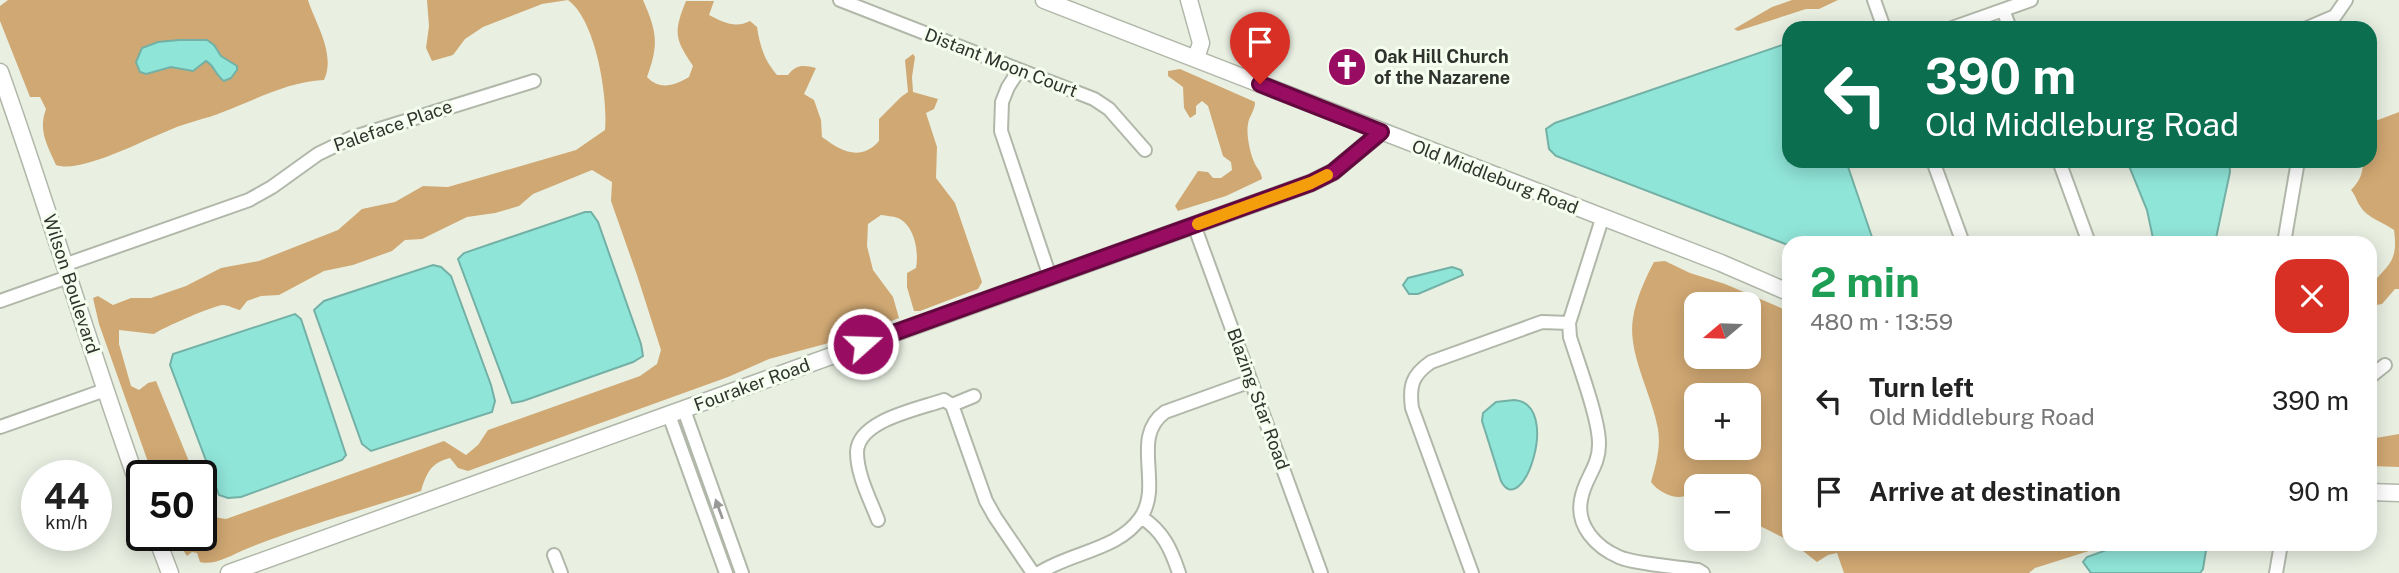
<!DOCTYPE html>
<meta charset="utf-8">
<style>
body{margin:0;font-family:"Public Sans",sans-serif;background:#f6f6f6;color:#222;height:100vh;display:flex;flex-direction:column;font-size:26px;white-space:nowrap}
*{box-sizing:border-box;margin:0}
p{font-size:23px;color:#767676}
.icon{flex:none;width:38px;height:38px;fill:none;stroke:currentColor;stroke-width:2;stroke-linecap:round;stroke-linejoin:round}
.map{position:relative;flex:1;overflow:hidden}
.details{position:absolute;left:1782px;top:236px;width:595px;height:315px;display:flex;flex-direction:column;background:#fff;border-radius:21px;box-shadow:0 4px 18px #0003}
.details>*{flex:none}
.guide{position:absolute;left:1782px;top:21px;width:595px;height:147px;border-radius:21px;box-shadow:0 4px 18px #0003;background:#0b6e4f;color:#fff;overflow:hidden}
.needle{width:46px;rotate:251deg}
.fabs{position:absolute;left:1684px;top:292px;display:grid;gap:14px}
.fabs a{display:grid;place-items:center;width:77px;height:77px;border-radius:14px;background:#fff;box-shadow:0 4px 18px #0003;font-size:35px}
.speed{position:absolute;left:21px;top:460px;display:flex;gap:14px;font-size:35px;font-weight:700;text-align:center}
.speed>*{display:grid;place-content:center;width:91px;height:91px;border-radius:50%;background:#fff;box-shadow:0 4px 18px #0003;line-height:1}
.speed small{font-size:18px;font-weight:400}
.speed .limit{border:4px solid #111;border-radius:10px;background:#fff;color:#111}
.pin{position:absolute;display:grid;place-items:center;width:60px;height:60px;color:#fff;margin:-72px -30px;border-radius:50% 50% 50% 0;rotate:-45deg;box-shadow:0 0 7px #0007}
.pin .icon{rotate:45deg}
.me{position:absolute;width:77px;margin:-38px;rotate:70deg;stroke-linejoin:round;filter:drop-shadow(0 0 5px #0008)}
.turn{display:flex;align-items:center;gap:24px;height:147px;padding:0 28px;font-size:32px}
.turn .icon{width:91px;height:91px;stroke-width:2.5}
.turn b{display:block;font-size:49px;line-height:60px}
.round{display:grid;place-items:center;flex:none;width:74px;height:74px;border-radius:21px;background:#f6f6f6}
.headline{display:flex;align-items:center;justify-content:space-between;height:119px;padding:0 28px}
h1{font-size:42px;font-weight:700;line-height:52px;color:#1e9e55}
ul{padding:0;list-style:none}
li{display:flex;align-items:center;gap:21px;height:91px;padding:0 28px}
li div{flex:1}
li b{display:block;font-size:26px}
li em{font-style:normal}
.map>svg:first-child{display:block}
</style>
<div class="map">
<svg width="2399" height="573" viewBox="0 0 2399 573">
<rect width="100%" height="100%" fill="#e9f0e2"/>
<path fill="#d0a873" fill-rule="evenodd" d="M8,0H308C316,25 336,54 324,80C287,82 257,99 223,112C206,119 188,122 172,129C146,139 81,174 56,165C47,145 38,130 46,109L40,97H30L0,21V6Z
M427,0H643C657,32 659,44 647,77C660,91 675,85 689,77L693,66C675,39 673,33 686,1H714L709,15C723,22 735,29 750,21L757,27C760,46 764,60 777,75H788C796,64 804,65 816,68L804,94L814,100L821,120L822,137C841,151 860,162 879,141V119L901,97L908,92L905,60L913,54L915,57L912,77L913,92L938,99L934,109L926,113L937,147L936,178L955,203L982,282L978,289L920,311H914L907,287V273L916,268C919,252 915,226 898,218C893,216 886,216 881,215L868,224L867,246L873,270L893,297L899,318L840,340L769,359L728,377L468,471L458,468L450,458C431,463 427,472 421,491C363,510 303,526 246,549C232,555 214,566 200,562L197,553L192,552L187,556L174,536H201V497L202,505L213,517L226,519L444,441L466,455L478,445L488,430L640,376L657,364L661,350L637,275L611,201L612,182L592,170L533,194L519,206L495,213L467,217L422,239L405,240L392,251L353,265L324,271L279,295L261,296L247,301L240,310C235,309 228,305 223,305C215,305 162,328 154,334L119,330V344L131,386L139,390L148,383L156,381L195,476H153L99,324L93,298L98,296L113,305L131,298H151L186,286L221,268L259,261L338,230L362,209L395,202L423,186L448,187L576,150L605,130C608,97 596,20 568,0L542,4L483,27L465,39L453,55L432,61L426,48L429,26Z
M1792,0H1838L1819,9H1806L1738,31L1734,29L1772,7Z
M1180,69L1255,102C1255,111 1249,116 1248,124C1246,134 1250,154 1255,164C1258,170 1261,171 1262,179L1226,196L1178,211L1175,206L1198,171L1208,172L1213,178H1221L1232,170L1231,162L1223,156L1208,106L1202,101L1196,106V114L1190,118L1184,108L1183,87L1168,76V71Z
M2399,112V289H2395L2382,304L2371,306L2370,287C2386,265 2399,264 2394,230C2383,222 2367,218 2360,206C2356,200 2356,196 2351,190C2360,181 2363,173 2363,161H2370V123Z
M1665,261L1690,273L1725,284L1788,311V540L1748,520V486H1696V489C1692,491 1689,494 1685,496C1674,500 1657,491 1651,482C1656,464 1661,448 1658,429C1652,394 1627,353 1633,318C1636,299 1645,279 1654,262ZM1748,304V357H1696V304ZM1696,396H1748V448H1696Z
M2399,434V467L2370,466V439Z
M1794,544H2111L2035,568L2029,573H1844L1837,553L1828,555L1817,562Z"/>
<path fill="#90e5d9" stroke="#73b0a5" stroke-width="2" d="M179,40H207L214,45L221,56L237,66V70L231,78L224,81C216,76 214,65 206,61L193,71L171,67L146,74L140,72L136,62L142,48L158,42Z
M1788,43V161H1846L1874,243H1788V245L1556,156L1549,149L1546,129L1555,123Z
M2127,161H2229L2230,172L2215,243H2154L2147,210Z
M585,212H591L598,222L641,344L643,356L633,362L523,401L512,403L458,259L464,253Z
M433,265L441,267L451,276L491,385L495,401L492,412L371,451L362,444L314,310L324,301Z
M1452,267L1461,270L1463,275L1418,294H1409L1403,285L1408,278Z
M295,314L301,319L346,455L342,460L241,497L228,498L219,495L170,365L173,354Z
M1514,400C1563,403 1522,522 1501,481L1482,421L1483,413L1496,402Z
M2123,544H2207L2203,569L2200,573H2091L2083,562L2087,557Z"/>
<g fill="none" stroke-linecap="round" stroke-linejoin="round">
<g stroke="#b1b8aa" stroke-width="16">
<path id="street" d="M840,0L1094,99L1109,109L1145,150
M1874,0L1884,28
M2003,10L2010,28
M1952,28L2031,0
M2307,28L2335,16L2346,0
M1019,70L1008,87L1002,102L1001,131L1050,277
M1933,161L1963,243
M2059,161L2089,243
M1602,219L1569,323L1570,337C1578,363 1600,421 1599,445C1599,467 1584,479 1581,500C1576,526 1596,547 1619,557C1634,564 1679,567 1698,570L1703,573
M1194,225L1321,573
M2284,243L2298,161
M64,265L249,200L272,187L318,154L351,138L534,81
M0,301L68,277
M2370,377L2385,365
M952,405L986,501L995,517L1033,573
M952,405L974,396
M684,410L742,573
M669,415L726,573
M0,427L105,390
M1141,517C1163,531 1171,549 1179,573
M878,520C870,499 857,475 857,452C858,420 919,409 944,400L952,405
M554,555L561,573
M1039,573C1071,552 1119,550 1141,517C1163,484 1130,437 1165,412L1251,381
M1472,573L1412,408C1409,386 1412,375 1431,362L1542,322L1569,323
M2276,573L2281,544"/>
</g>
<g stroke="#b1b8aa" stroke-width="19">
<path id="secondary" d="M1044,0L1721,263L1788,292
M1189,0L1201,43L1196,58
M0,72C50,212 91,355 142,495
M2370,492L2399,493
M156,536L170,573
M229,573L1311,183L1333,172L1381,132"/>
</g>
<use href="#street" stroke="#fff" stroke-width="12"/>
<use href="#secondary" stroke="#fff" stroke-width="16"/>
</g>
<defs><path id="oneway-solid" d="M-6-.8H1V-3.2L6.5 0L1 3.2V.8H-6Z" transform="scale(1.75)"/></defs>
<use fill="#989996" href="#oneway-solid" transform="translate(719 509) rotate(-110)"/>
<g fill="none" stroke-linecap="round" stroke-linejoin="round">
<g stroke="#63083f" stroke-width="18">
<path id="route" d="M863,344L1311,183L1333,172L1381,132L1260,84"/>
</g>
<use href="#route" stroke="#980c61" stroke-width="12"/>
<path stroke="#f59e0b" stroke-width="12" d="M1198,224L1311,183L1327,175"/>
</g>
<defs>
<g id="church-disc" transform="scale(2.0125)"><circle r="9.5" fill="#980c61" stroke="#f6feef"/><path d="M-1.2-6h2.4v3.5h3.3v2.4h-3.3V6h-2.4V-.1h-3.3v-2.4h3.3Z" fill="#fff"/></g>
</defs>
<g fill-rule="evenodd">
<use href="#church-disc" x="1347" y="67"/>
</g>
<g text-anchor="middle" stroke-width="6" stroke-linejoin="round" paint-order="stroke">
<g font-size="18" font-weight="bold" fill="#30332d" stroke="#f6feef" text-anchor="start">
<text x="1374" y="63">Oak Hill Church<tspan x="1374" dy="21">of the Nazarene</tspan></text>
</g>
<g font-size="18" fill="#30332d" stroke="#f6feef">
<text transform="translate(1001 63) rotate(21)" y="6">Distant Moon Court</text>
<text transform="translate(393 126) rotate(-19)" y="6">Paleface Place</text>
<text transform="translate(1495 177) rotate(21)" y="6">Old Middleburg Road</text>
<text transform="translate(71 284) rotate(72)" y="6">Wilson Boulevard</text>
<text transform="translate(752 385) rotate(-20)" y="6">Fouraker Road</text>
<text transform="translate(1258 399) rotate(70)" y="6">Blazing Star Road</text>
</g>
</g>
</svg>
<div class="fabs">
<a><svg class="needle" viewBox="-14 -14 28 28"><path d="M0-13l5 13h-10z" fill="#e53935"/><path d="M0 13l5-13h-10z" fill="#767676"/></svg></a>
<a>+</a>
<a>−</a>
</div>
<div class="speed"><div>44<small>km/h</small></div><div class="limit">50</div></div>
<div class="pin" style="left:1260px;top:84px;background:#d93025"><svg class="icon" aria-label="arrive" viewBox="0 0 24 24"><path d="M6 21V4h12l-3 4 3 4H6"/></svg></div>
<svg class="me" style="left:863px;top:344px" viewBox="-20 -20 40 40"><circle r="17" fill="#980c61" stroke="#fff" stroke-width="3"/><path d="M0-11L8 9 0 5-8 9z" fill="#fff"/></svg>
<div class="guide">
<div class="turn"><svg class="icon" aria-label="left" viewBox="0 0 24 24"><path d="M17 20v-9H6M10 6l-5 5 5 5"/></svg><div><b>390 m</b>Old Middleburg Road</div></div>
</div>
<section class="details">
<div class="headline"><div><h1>2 min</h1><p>480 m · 13:59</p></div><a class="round" style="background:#d93025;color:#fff"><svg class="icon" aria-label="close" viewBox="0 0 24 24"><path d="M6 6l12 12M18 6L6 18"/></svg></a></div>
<ul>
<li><svg class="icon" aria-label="left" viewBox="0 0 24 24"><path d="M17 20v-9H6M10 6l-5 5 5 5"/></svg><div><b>Turn left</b><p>Old Middleburg Road</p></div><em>390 m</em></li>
<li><svg class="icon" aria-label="arrive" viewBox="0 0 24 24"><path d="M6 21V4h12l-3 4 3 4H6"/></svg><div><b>Arrive at destination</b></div><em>90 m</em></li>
</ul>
</section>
</div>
